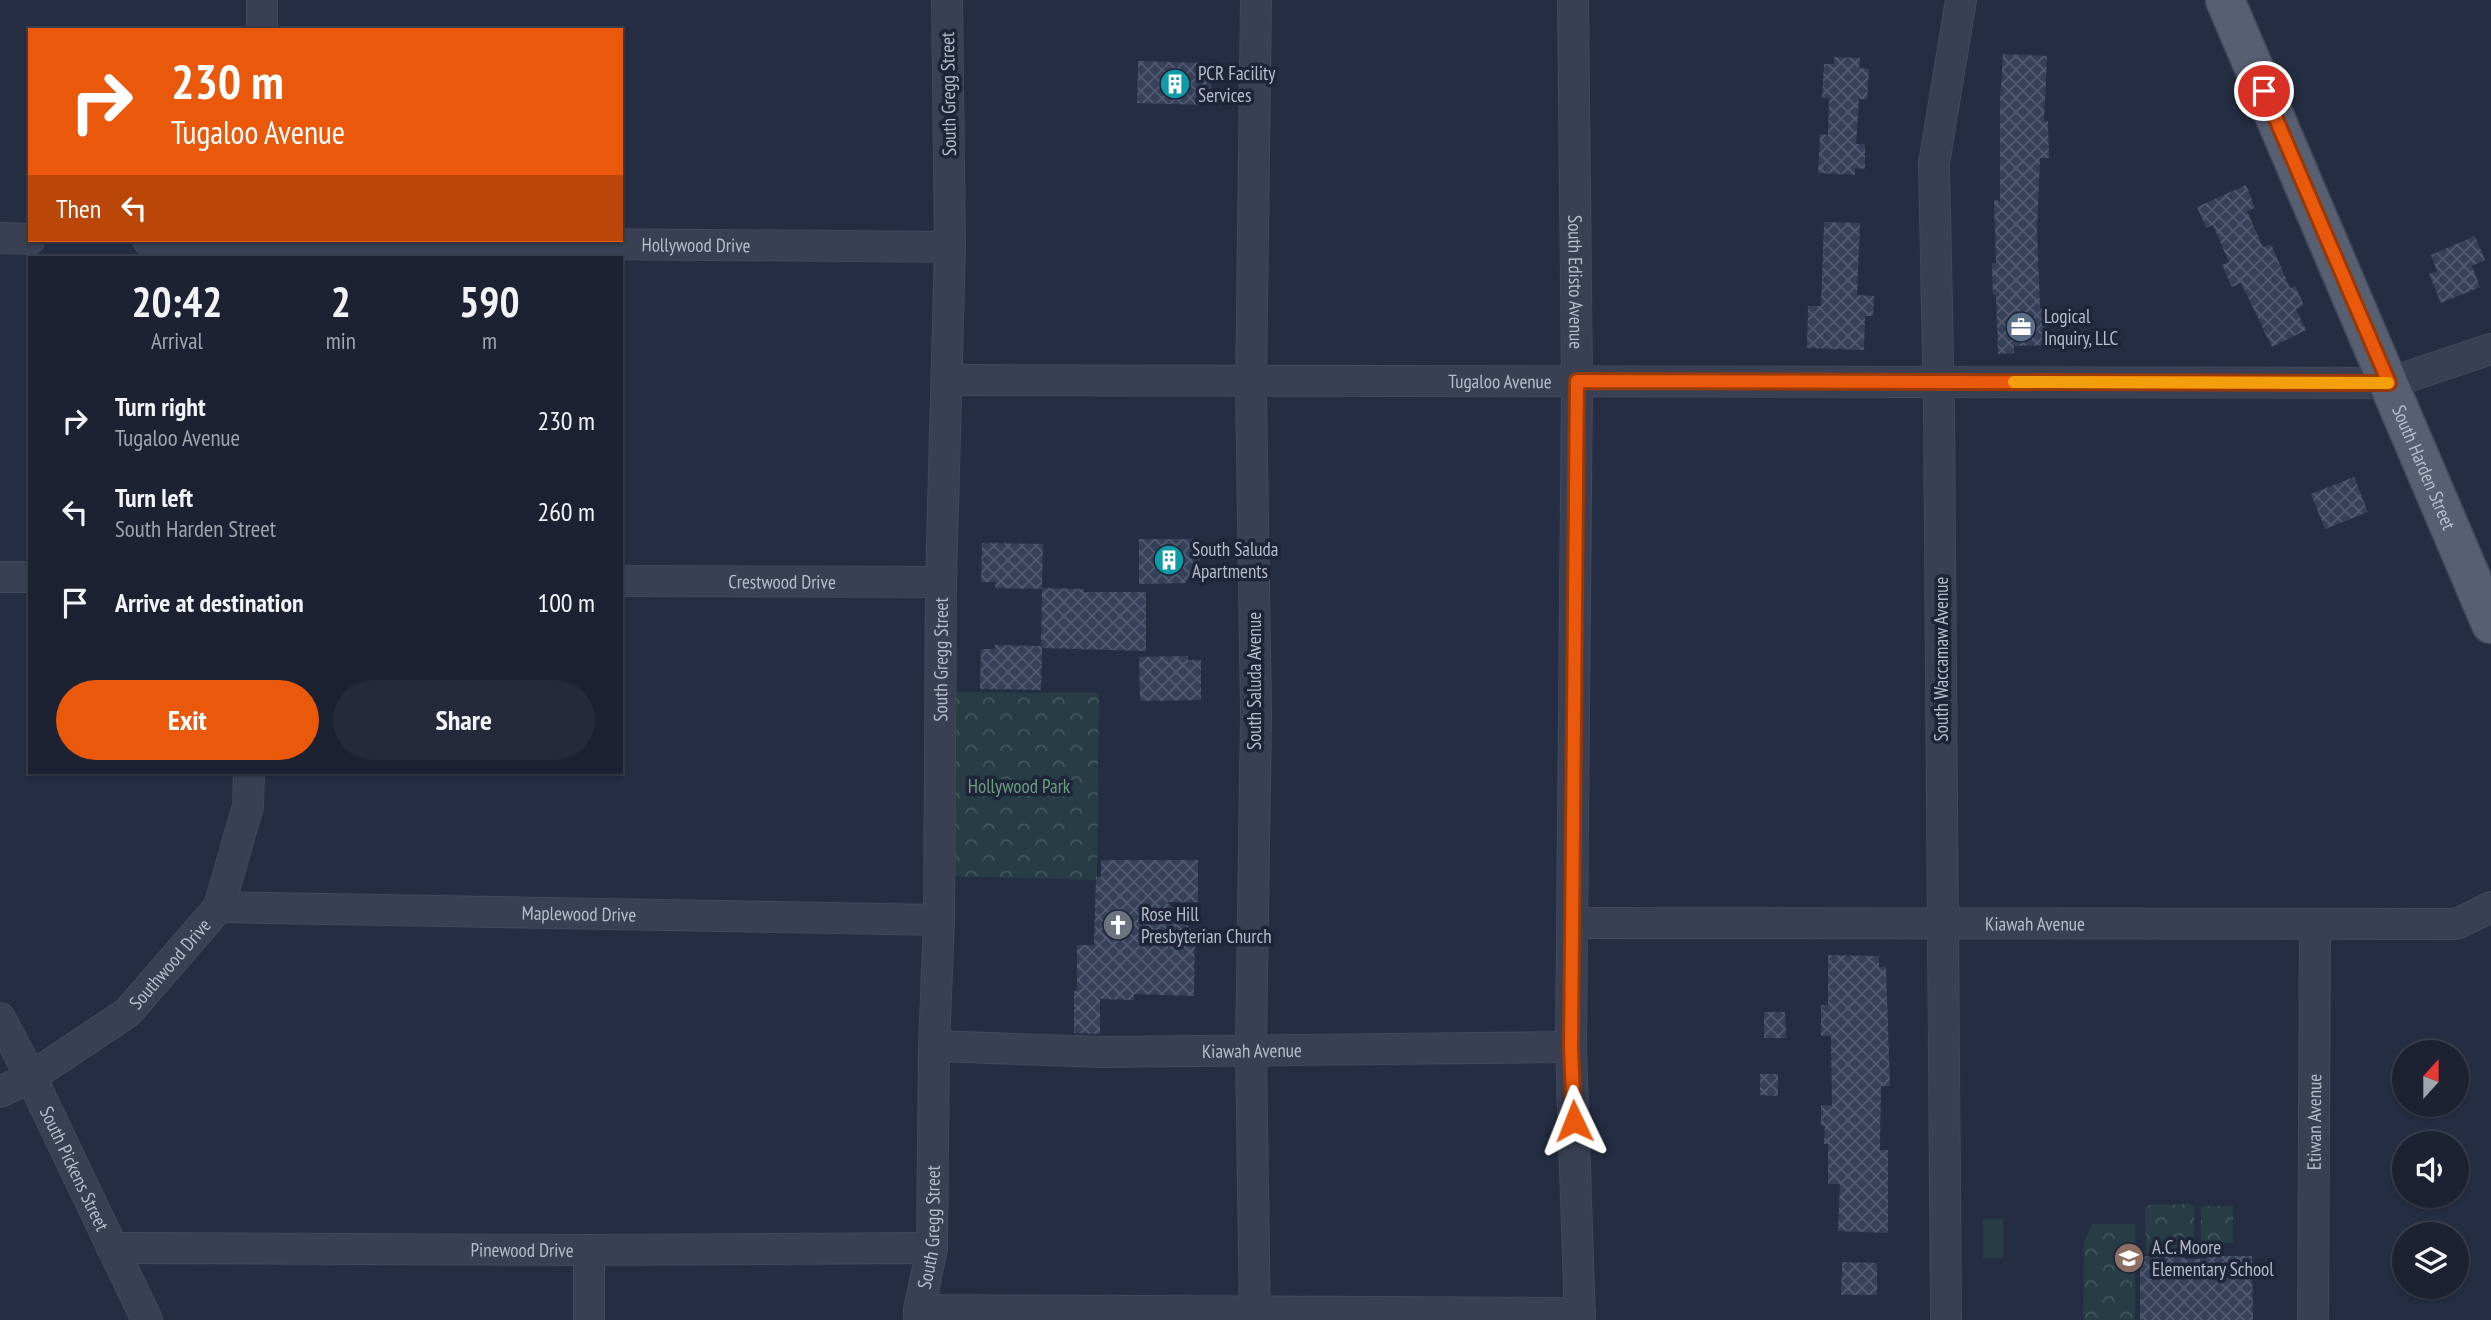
<!DOCTYPE html>
<style>
body{margin:0;font-family:"PT Sans Narrow",sans-serif;background:#252a3a;color:#f1f3f6;height:100vh;display:flex;flex-direction:column;font-size:26px;white-space:nowrap}
*{box-sizing:border-box;margin:0}
p{font-size:23px;color:#a0a4ac}
.icon{flex:none;width:38px;height:38px;fill:none;stroke:currentColor;stroke-width:2;stroke-linecap:round;stroke-linejoin:round}
.map{position:relative;flex:1;overflow:hidden}
.panel{position:absolute;left:28px;top:256px;width:595px;height:518px;display:flex;flex-direction:column;background:#1c2232;border-radius:0px;box-shadow:0 2px 5px #0004,0 0 0 2px #3a3f4d}
.panel>*{flex:none}
.banner{position:absolute;left:28px;top:28px;width:595px;height:214px;border-radius:0px;box-shadow:0 2px 5px #0004,0 0 0 2px #3a3f4d;background:#ea580c;color:#fff;overflow:hidden}
.needle{width:46px;rotate:21deg}
.fabs{position:absolute;left:2392px;top:1040px;display:grid;gap:14px}
.fabs a{display:grid;place-items:center;width:77px;height:77px;border-radius:50%;background:#1c2232;box-shadow:0 2px 5px #0004,0 0 0 2px #3a3f4d;font-size:35px}
.pin{position:absolute;display:grid;place-items:center;width:60px;height:60px;color:#fff;margin:-30px;border:4px solid #fff;border-radius:50%;box-shadow:0 2px 7px #0007}
.me{position:absolute;width:77px;margin:-38px;rotate:358deg;stroke-linejoin:round;filter:drop-shadow(0 0 5px #0008)}
.turn{display:flex;align-items:center;gap:24px;height:147px;padding:0 28px;font-size:32px}
.turn .icon{width:91px;height:91px;stroke-width:2.5}
.turn b{display:block;font-size:49px;line-height:60px}
.then{display:flex;align-items:center;height:66px;padding:0 28px;background:#0003;gap:14px;font-size:26px}
.eta{display:flex;justify-content:space-evenly;align-items:center;height:119px;text-align:center}
.eta b{font-size:42px;font-weight:800;line-height:49px}
.cta{display:flex;gap:14px;margin-top:auto;padding:14px 28px}
.cta a{flex:1;height:80px;border-radius:42px;background:#ea580c;color:#fff;font-size:28px;font-weight:800;line-height:80px;text-align:center}
.cta a+a{background:#252a3a;color:#f1f3f6}
ul{padding:0;list-style:none}
li{display:flex;align-items:center;gap:21px;height:91px;padding:0 28px}
li div{flex:1}
li b{display:block;font-size:26px}
li em{font-style:normal}
.map>svg:first-child{display:block}
</style>
<div class="map">
<svg width="2491" height="1320" viewBox="0 0 2491 1320">
<defs>
<pattern id="park-crowns" width="20" height="18" patternUnits="userSpaceOnUse" patternTransform="scale(1.75)"><rect width="20" height="18" fill="#273c44"/><path d="M2 6a3 3 0 1 1 6 0M12 15a3 3 0 1 1 6 0" fill="none" stroke="#44565e"/></pattern>
<pattern id="building-cross-hatch" width="8" height="8" patternUnits="userSpaceOnUse" patternTransform="scale(1.75)"><rect width="8" height="8" fill="#374059"/><path d="M0 0l8 8M0 8l8-8" fill="none" stroke="#525a70"/></pattern>
</defs>
<rect width="100%" height="100%" fill="#252d43"/>
<path fill="#273c44" d="M1983,1219H2003V1258H1983Z"/>
<path fill="url(#park-crowns)" d="M942,692L1099,693L1097,880L939,876Z
M2190,1204L2194,1207V1253L2146,1254L2145,1208L2149,1205Z
M2201,1206H2233V1243L2201,1242Z
M2092,1224H2135V1320H2083L2084,1242Z"/>
<path fill="url(#building-cross-hatch)" d="M2003,54L2047,56L2044,121H2048L2049,158H2040L2037,230L2040,308H2045L2046,345L2014,346V353L1998,354L1996,295H1993L1992,263H1996L1994,200L2000,201V102Z
M1834,57L1860,58L1859,68L1869,69L1867,99H1859L1856,144H1865V169L1855,168V175L1818,173L1820,134L1828,135L1829,98H1822L1824,64H1834Z
M1138,61L1205,63L1204,69H1212L1211,98H1203V105L1137,103Z
M2246,185L2255,208L2247,211L2263,247L2271,244L2290,288L2295,286L2304,305L2296,309L2306,330L2272,347L2241,283L2232,287L2222,265L2229,262L2213,225L2206,228L2197,207Z
M1824,222L1860,223L1857,295L1874,296L1873,316H1865L1864,350L1807,348L1808,306H1821Z
M2475,236L2485,260L2472,266L2480,287L2441,303L2429,274L2437,271L2431,255Z
M2354,477L2368,512L2325,529L2311,494Z
M1139,539H1200V580H1186V583L1139,584Z
M982,543L1043,544L1042,588L1084,589V592H1146V651L1042,648L1041,690L980,689L981,649H995V645L1041,646L1042,589L995,588L996,582H981Z
M1188,656V660H1201V700L1140,701L1139,657Z
M1101,860H1198V902H1167L1195,934L1194,996L1134,994V1000L1100,999V1034L1074,1033V991H1077V945H1094L1096,877H1101Z
M1828,955L1879,956V967H1886L1890,1086H1881L1880,1150H1888V1233L1838,1231L1840,1184H1828V1144H1824L1825,1126H1821V1105H1832L1831,1036H1821V1005H1828Z
M1764,1012H1785L1786,1038H1764Z
M1760,1074H1778V1096L1760,1095Z
M2140,1256H2182L2185,1259H2206L2208,1256H2252L2253,1320H2140Z
M1842,1262L1877,1263V1295H1841Z"/>
<g fill="none" stroke-linecap="round" stroke-linejoin="round">
<g stroke="#43495c" stroke-width="32">
<g id="minor">
<path id="s1" d="M1573,0L1577,381L1571,1047L1580,1320"/>
<path d="M262,30V0"/>
<path d="M0,238L30,239"/>
<path id="s2" d="M148,240L950,247"/>
<path id="s3" d="M947,380L2389,383L2491,349"/>
<path d="M0,577H30"/>
<path id="s4" d="M621,581L941,582"/>
<path id="s5" d="M219,907L939,920"/>
<path id="s6" d="M1573,923L2457,924L2491,907"/>
<path id="s7" d="M0,1018L31,1077L147,1320"/>
<path id="s8" d="M934,1046L1103,1052L1571,1047"/>
<path id="s9" d="M0,1092L31,1077L127,1013L219,907L248,806L249,772"/>
<path id="s10" d="M112,1248L589,1250L932,1248"/>
<path d="M589,1250V1320"/>
<path d="M919,1310L1580,1313"/>
<path id="s11" d="M919,1320V1310L932,1248L934,1046L939,920L941,582L950,247L947,0"/>
<path d="M1255,1320L1251,1050L1256,712L1251,389L1256,0"/>
<path d="M1946,1320L1939,411L1934,163L1961,0"/>
<path id="s12" d="M2313,1320L2315,924"/>
</g>
</g>
<g stroke="#43495c" stroke-width="41">
<g id="major">
<path id="s13" d="M2225,0L2491,624"/>
</g>
</g>
<use href="#minor" stroke="#394053" stroke-width="30"/>
<use href="#major" stroke="#575f73" stroke-width="38"/>
</g>
<g fill="none" stroke-linecap="round" stroke-linejoin="round">
<g stroke="#983908" stroke-width="18">
<path id="route" d="M1574,1121L1571,1047L1577,381L2389,383L2264,91"/>
</g>
<use href="#route" stroke="#ea580c" stroke-width="12"/>
<path stroke="#f59e0b" stroke-width="12" d="M2014,382L2388,383"/>
</g>
<defs>
<g id="building-disc" transform="scale(1.575)"><circle r="9.5" fill="#0f9aa8" stroke="#1e2538"/><path d="M-4-6H4V6H1V3H-1V6H-4ZM-2.5-4.3h1.7v1.8h-1.7ZM.8-4.3h1.7v1.8H.8ZM-2.5-1h1.7V.8h-1.7ZM.8-1h1.7V.8H.8Z" fill="#fff"/></g>
<g id="office-disc" transform="scale(1.575)"><circle r="9.5" fill="#5c6f8a" stroke="#1e2538"/><path d="M-6-3h4V-5.5h4V-3h4V5H-6ZM-1-4.5V-3h2v-1.5ZM-6 0V1H6V0Z" fill="#fff"/></g>
<g id="church-disc" transform="scale(1.575)"><circle r="9.5" fill="#6b7280" stroke="#1e2538"/><path d="M-1.2-6h2.4v3.5h3.3v2.4h-3.3V6h-2.4V-.1h-3.3v-2.4h3.3Z" fill="#fff"/></g>
<g id="school-disc" transform="scale(1.575)"><circle r="9.5" fill="#8d6e63" stroke="#1e2538"/><path d="M0-5L7-2L0 1L-7-2ZM-4 1L0 2.5L4 1V4Q0 6-4 4Z" fill="#fff"/></g>
</defs>
<g fill-rule="evenodd">
<use href="#building-disc" x="1175" y="84"/>
<use href="#office-disc" x="2021" y="327"/>
<use href="#building-disc" x="1169" y="560"/>
<use href="#church-disc" x="1118" y="925"/>
<use href="#school-disc" x="2129" y="1258"/>
</g>
<g text-anchor="middle" stroke-width="7" stroke-linejoin="round" paint-order="stroke">
<g font-size="19" fill="#b6bccc" stroke="#1e2538" text-anchor="start">
<text x="1198" y="80">PCR Facility<tspan x="1198" dy="22">Services</tspan></text>
<text x="2044" y="323">Logical<tspan x="2044" dy="22">Inquiry, LLC</tspan></text>
<text x="1192" y="556">South Saluda<tspan x="1192" dy="22">Apartments</tspan></text>
<text x="1141" y="921">Rose Hill<tspan x="1141" dy="22">Presbyterian Church</tspan></text>
<text x="2152" y="1254">A.C. Moore<tspan x="2152" dy="22">Elementary School</tspan></text>
</g>
<g font-size="19" fill="#b6bccc" stroke="#1e2538">
<text transform="translate(948 94) rotate(-91)" y="7">South Gregg Street</text>
<text dy="7" stroke="none"><textPath href="#s2" startOffset="548">Hollywood Drive</textPath></text>
<text dy="7" stroke="none"><textPath href="#s1" startOffset="282">South Edisto Avenue</textPath></text>
<text dy="7" stroke="none"><textPath href="#s3" startOffset="553">Tugaloo Avenue</textPath></text>
<text dy="7" stroke="none"><textPath href="#s13" startOffset="508">South Harden Street</textPath></text>
<text dy="7" stroke="none"><textPath href="#s4" startOffset="161">Crestwood Drive</textPath></text>
<text transform="translate(1941 659) rotate(-90)" y="7">South Waccamaw Avenue</text>
<text dy="7" stroke="none"><textPath href="#s11" startOffset="662">South Gregg Street</textPath></text>
<text transform="translate(1254 681) rotate(-90)" y="7">South Saluda Avenue</text>
<text dy="7" stroke="none"><textPath href="#s5" startOffset="360">Maplewood Drive</textPath></text>
<text dy="7" stroke="none"><textPath href="#s6" startOffset="462">Kiawah Avenue</textPath></text>
<text dy="7" stroke="none"><textPath href="#s9" startOffset="215">Southwood Drive</textPath></text>
<text dy="7" stroke="none"><textPath href="#s8" startOffset="318">Kiawah Avenue</textPath></text>
<text dy="7" stroke="none"><textPath href="#s12" startOffset="198">Etiwan Avenue</textPath></text>
<text dy="7" stroke="none"><textPath href="#s7" startOffset="168">South Pickens Street</textPath></text>
<text dy="7" stroke="none"><textPath href="#s11" startOffset="94">South Gregg Street</textPath></text>
<text dy="7" stroke="none"><textPath href="#s10" startOffset="410">Pinewood Drive</textPath></text>
</g>
<g font-size="19" fill="#6c9f7f" stroke="#1e2538">
<text x="1019" y="793">Hollywood Park</text>
</g>
</g>
</svg>
<div class="fabs">
<a><svg class="needle" viewBox="-14 -14 28 28"><path d="M0-13l5 13h-10z" fill="#e53935"/><path d="M0 13l5-13h-10z" fill="#a0a4ac"/></svg></a>
<a><svg class="icon" aria-label="sound" viewBox="0 0 24 24"><path d="M4 9h4l5-4v14l-5-4H4zM17 9q2 3 0 6"/></svg></a>
<a><svg class="icon" aria-label="layers" viewBox="0 0 24 24"><path d="M12 4l9 5-9 5-9-5zM3 14l9 5 9-5"/></svg></a>
</div>
<div class="pin" style="left:2264px;top:91px;background:#d93025"><svg class="icon" aria-label="arrive" viewBox="0 0 24 24"><path d="M6 21V4h12l-3 4 3 4H6"/></svg></div>
<svg class="me" style="left:1574px;top:1121px" viewBox="-20 -20 40 40"><path d="M0-17L14 15 0 8-14 15z" fill="#ea580c" stroke="#fff" stroke-width="4"/></svg>
<div class="banner">
<div class="turn"><svg class="icon" aria-label="right" viewBox="0 0 24 24"><path d="M7 20v-9h11M14 6l5 5-5 5"/></svg><div><b>230 m</b>Tugaloo Avenue</div></div>
<div class="then">Then<svg class="icon" aria-label="left" viewBox="0 0 24 24"><path d="M17 20v-9H6M10 6l-5 5 5 5"/></svg></div>
</div>
<section class="panel">
<div class="eta">
<div><b>20:42</b><p>Arrival</p></div>
<div><b>2</b><p>min</p></div>
<div><b>590</b><p>m</p></div>
</div>
<ul>
<li><svg class="icon" aria-label="right" viewBox="0 0 24 24"><path d="M7 20v-9h11M14 6l5 5-5 5"/></svg><div><b>Turn right</b><p>Tugaloo Avenue</p></div><em>230 m</em></li>
<li><svg class="icon" aria-label="left" viewBox="0 0 24 24"><path d="M17 20v-9H6M10 6l-5 5 5 5"/></svg><div><b>Turn left</b><p>South Harden Street</p></div><em>260 m</em></li>
<li><svg class="icon" aria-label="arrive" viewBox="0 0 24 24"><path d="M6 21V4h12l-3 4 3 4H6"/></svg><div><b>Arrive at destination</b></div><em>100 m</em></li>
</ul>
<div class="cta"><a>Exit</a><a>Share</a></div>
</section>
</div>
